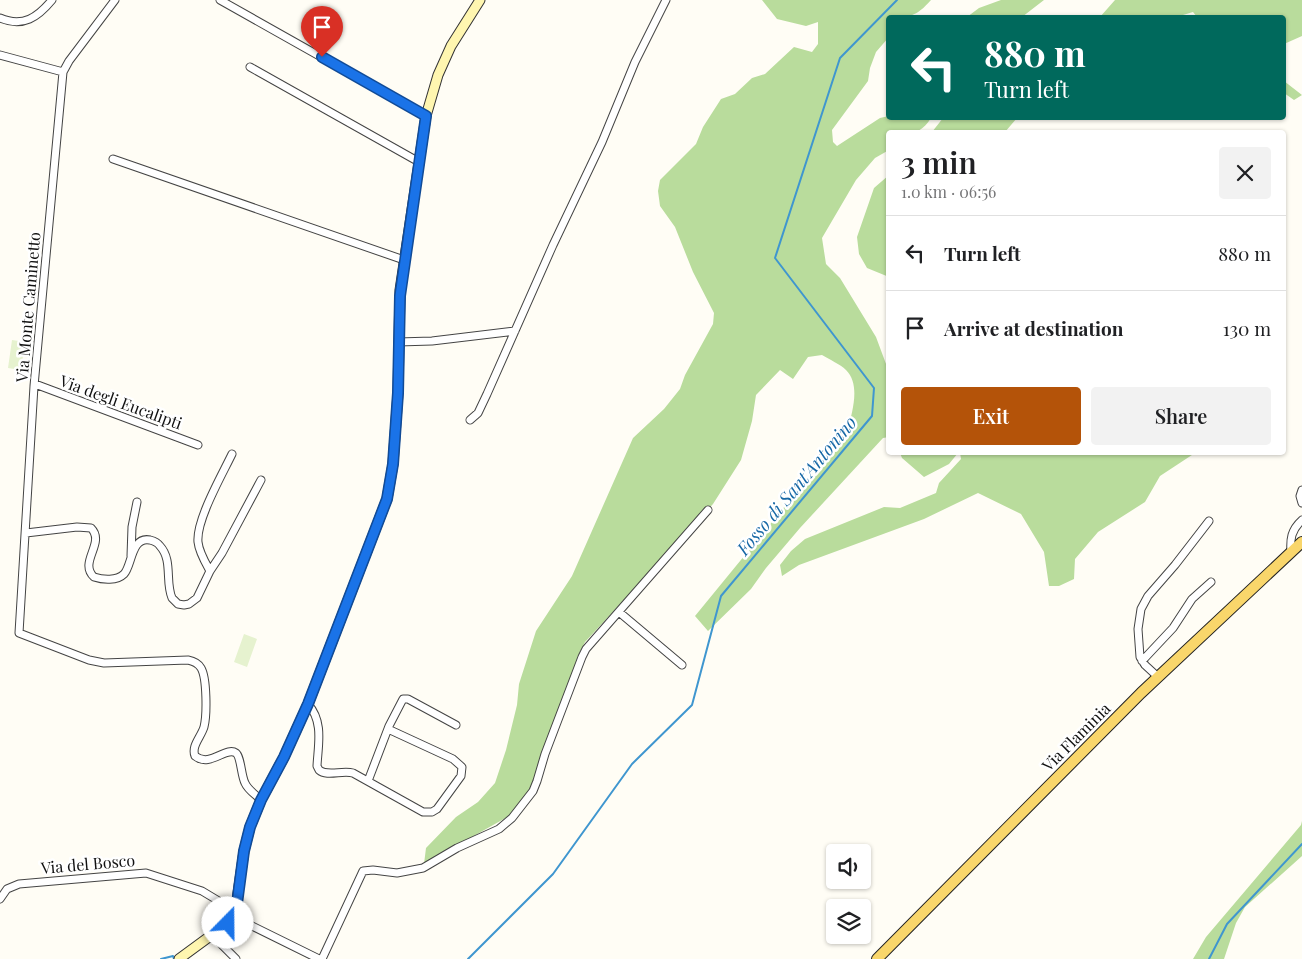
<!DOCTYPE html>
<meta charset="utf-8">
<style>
body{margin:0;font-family:"Playfair Display",serif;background:#f2f2f2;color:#202124;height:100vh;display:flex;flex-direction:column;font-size:19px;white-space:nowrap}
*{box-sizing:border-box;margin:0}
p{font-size:16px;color:#757577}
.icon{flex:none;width:28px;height:28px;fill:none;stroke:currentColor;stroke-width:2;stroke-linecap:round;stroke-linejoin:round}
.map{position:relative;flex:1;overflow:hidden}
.drawer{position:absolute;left:886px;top:130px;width:400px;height:325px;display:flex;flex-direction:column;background:#fff;border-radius:5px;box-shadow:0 1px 4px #0004}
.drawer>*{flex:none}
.banner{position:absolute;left:886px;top:15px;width:400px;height:105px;border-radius:5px;box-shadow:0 1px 4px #0004;background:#00695c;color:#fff;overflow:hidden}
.fabs{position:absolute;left:826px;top:844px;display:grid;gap:10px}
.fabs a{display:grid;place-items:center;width:45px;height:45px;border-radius:5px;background:#fff;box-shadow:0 1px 4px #0004;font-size:25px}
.pin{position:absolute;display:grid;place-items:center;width:42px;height:42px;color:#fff;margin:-51px -21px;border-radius:50% 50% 50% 0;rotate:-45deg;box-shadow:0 0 5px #0007}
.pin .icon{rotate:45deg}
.me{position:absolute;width:55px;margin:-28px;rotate:22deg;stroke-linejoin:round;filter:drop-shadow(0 0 4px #0008)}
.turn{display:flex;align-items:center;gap:18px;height:105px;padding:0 15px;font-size:22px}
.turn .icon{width:65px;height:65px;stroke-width:2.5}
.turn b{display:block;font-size:35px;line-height:42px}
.round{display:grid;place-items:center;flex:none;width:52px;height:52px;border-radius:5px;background:#f2f2f2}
.headline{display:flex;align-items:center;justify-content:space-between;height:85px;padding:0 15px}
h1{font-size:30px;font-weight:600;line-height:38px}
.action{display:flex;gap:10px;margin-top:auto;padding:10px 15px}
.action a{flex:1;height:58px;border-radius:5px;background:#b45309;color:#fff;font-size:20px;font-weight:600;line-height:58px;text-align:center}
.action a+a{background:#f2f2f2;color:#202124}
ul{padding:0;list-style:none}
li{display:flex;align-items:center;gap:15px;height:75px;padding:0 15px;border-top:1px solid #e0e0e0}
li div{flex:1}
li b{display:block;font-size:19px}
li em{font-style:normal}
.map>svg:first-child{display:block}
</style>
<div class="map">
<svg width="1302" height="959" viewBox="0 0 1302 959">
<rect width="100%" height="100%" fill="#fffdf5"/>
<path fill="#b9dc9c" d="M762,0H931C916,17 910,17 889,18V37L876,52L870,68L868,81L832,130L833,142L837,146L880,118L889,116V118H931C919,137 910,132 889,132V150L875,158L856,180L822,238L826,264L840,278L876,337L889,372V437L883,438L800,528L766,568L751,589L708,631L695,616L848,429C852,412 861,385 846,370C840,364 830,360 822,355L808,357L793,379L780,370L756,395L752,421L741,460L713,504L585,642L578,656L530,791L511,815L424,864L426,848L456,817L478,802L495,783L506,750L517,705L519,684L536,631L572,576L633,438L664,409L680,389L685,375L713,324L714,313L693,272L675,227L660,206L658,191L660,180L696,144L703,127L721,99L735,94L752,78L765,74L794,47L812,52L818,44V22L806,26L777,19Z
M1001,0H1044L1022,17H967L979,8Z
M1115,0H1302V36L1284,44V18L1197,17L1193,12L1183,15L1182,17H1100Z
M1284,81L1302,95L1294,100L1284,93Z
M943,118H1017L1005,132H932Z
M889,175V277L867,268L859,254L857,237L874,188Z
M900,453H958L949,464L924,477L902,458Z
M960,453V452L1195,453L1160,476L1145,502L1098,532L1075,559L1074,579L1059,586H1049L1044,552L1021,514L978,493L924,519L799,565L782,576L780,565L791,551L805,539L884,507L900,508L936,493L939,483L961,459Z
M1302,821V856L1245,907L1236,923L1224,959H1193L1206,937L1301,825Z"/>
<path fill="#e6f2cf" d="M12,340L25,342L21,370L8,368Z
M244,634L257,639L247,667L234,662Z"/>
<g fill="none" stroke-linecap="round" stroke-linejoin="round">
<path stroke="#3f96cf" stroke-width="2" d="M161,959L173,956L174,959
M468,959L553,874L632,764L692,705L721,596L872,416L874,388L775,258L840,58L897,0
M1209,959L1227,924L1302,844"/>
<g stroke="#444" stroke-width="9">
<path id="street" d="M115,0L69,61L63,72L62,83L34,386L19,633L89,660L104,663L188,660C193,661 198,663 201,668C207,678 207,715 204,727C201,737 191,746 195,756C210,768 226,746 236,753C241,757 241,775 245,783C248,790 255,794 261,800
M220,0L426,116
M0,18C23,28 38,17 52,0
M0,55L63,72
M250,67L419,162
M113,159L404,260
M398,342L432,341L515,331
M35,384L198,445
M470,420L478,413L487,394L553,245L602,142L635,62L666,0
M1302,490L1300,496L1302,503
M26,533L77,527L91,528C106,543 78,562 94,577C103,580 117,581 124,574C132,566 131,536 150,540C154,541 158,543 160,546C173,560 165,582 172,598L178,604L184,605L189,604L197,598L210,571L222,553L261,480
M1291,553C1290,539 1291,530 1302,520
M131,556L132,527L137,502
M210,571C205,562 199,552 198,542C196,520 222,475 232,454
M619,612L682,665
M1142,661L1173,628L1192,599L1211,582
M1158,677L1145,665L1140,657L1138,629L1141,609L1148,596L1175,565L1209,521
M308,704C324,722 318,745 317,766L319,770C327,777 342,770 353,773L423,812H432L437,809L461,776L462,767L453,759L388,729
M368,781L389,726L403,699H408L456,725
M0,899L7,889L19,884L146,873L202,891L222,903L246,923L319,959
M212,935L236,959
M322,959L363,871L373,870L397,873L423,868L457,848L499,829L512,818L533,791L537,781L545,754L582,657L586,649L708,510"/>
</g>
<g stroke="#333" stroke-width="11">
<path id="secondary" d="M179,959L228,923L235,914L244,851L250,827L261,800L284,757L308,704L387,499L393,464L398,393L400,290L426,116L438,75L451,46L480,0"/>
</g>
<g stroke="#222" stroke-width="12">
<path id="primary" d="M877,959L1141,693L1302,542"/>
</g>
<use href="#street" stroke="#fff" stroke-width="7"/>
<use href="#secondary" stroke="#fff6b0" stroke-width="9"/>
<use href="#primary" stroke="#f9d66b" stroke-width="10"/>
</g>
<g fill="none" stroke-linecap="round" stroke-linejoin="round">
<g stroke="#114b97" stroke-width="12">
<path id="route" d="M228,923L232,920L236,911L244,851L250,827L261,800L284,757L308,704L387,499L393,464L398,393L400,296L426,116L322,57"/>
</g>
<use href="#route" stroke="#1a73e8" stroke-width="9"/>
</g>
<g text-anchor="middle" stroke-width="5" stroke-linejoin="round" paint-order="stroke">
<g font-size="16" fill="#111" stroke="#fff">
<text transform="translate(28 307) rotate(-85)" y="6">Via Monte Caminetto</text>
<text transform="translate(121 402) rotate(20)" y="6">Via degli Eucalipti</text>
<text transform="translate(1076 737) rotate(-45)" y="6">Via Flaminia</text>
<text transform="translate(88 864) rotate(-5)" y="6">Via del Bosco</text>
</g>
<g font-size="18" font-style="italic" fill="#1768a6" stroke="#fff">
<text transform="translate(797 486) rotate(-50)" y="6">Fosso di Sant'Antonino</text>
</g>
</g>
</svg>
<div class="fabs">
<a><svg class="icon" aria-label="sound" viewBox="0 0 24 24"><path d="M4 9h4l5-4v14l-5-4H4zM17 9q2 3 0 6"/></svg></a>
<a><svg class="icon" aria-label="layers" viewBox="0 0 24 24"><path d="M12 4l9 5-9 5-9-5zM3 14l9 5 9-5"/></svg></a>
</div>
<div class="pin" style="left:322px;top:57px;background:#d93025"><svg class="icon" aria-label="arrive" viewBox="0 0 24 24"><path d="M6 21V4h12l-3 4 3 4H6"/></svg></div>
<svg class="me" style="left:228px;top:923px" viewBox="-20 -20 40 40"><circle r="19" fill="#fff"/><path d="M0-13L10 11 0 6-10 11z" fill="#1a73e8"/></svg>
<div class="banner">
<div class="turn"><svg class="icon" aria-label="left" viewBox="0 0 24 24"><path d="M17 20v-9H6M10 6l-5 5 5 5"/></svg><div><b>880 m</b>Turn left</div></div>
</div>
<section class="drawer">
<div class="headline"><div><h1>3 min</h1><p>1.0 km · 06:56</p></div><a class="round"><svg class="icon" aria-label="close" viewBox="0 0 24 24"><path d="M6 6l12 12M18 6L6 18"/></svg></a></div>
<ul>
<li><svg class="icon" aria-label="left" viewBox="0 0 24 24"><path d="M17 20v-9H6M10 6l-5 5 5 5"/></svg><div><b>Turn left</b></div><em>880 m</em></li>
<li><svg class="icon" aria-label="arrive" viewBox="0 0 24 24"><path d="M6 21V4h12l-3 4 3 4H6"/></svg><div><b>Arrive at destination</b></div><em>130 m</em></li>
</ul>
<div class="action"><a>Exit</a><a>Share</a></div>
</section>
</div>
